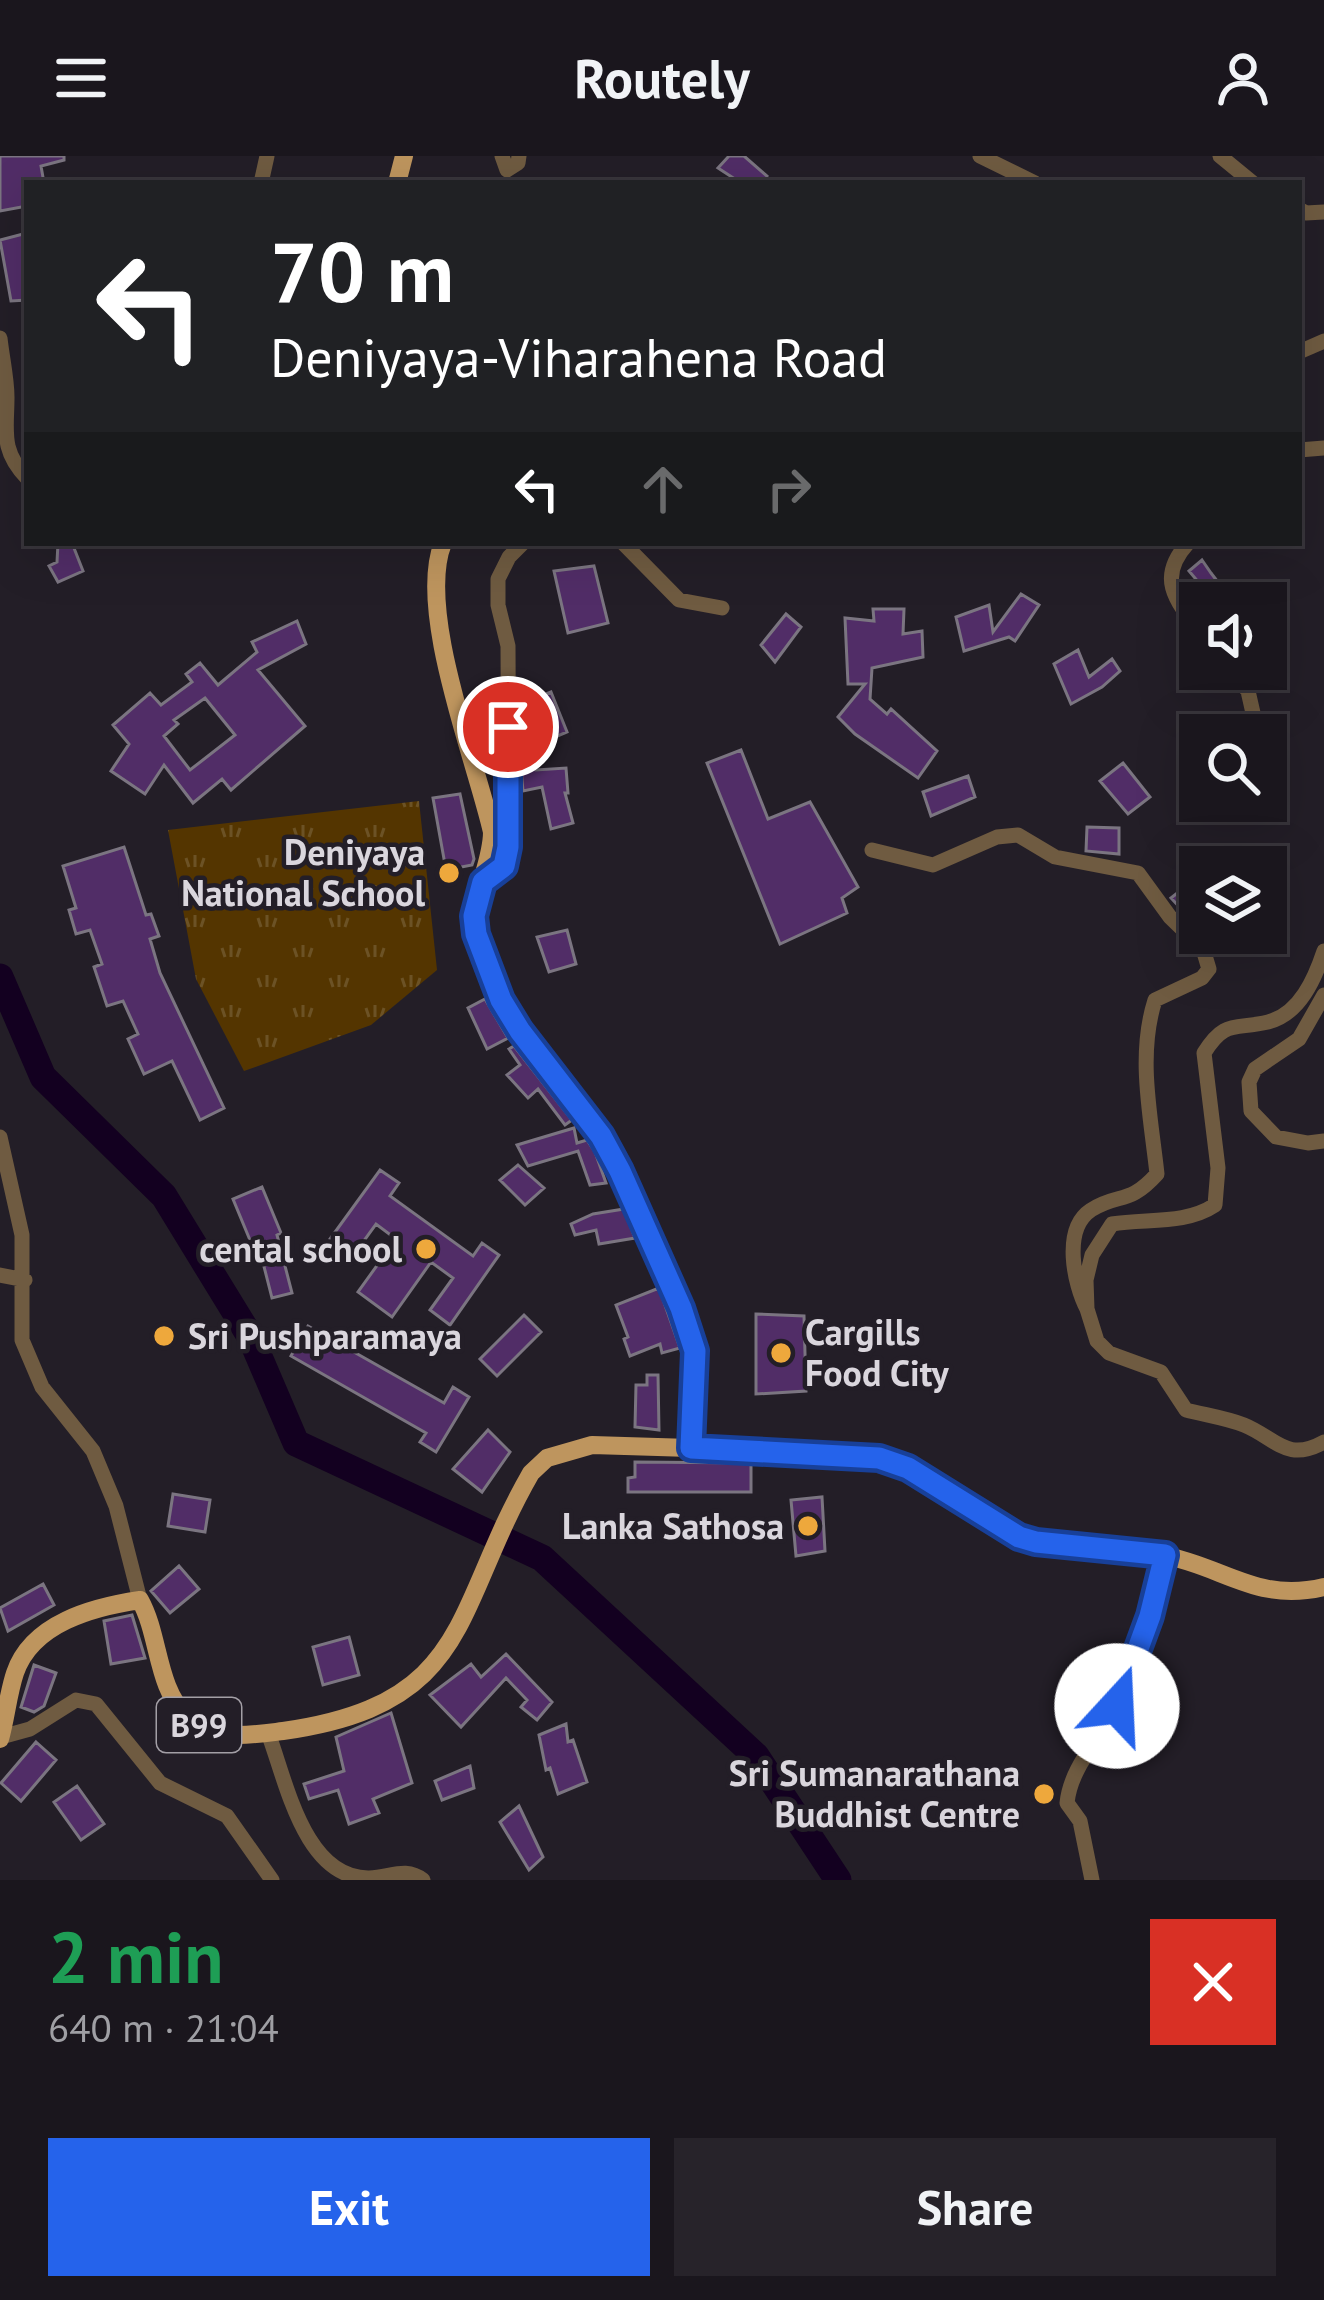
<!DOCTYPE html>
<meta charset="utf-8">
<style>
body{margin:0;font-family:"PT Sans",sans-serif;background:#27232a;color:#f1f3f6;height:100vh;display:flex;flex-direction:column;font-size:45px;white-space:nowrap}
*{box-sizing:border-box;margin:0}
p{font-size:39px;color:#9f9fa4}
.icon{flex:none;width:66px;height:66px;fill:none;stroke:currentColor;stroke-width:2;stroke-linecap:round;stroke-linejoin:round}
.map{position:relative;height:1724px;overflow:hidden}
.side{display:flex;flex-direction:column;background:#1a161d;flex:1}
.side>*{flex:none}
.guide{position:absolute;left:24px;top:24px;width:1278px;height:366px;border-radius:0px;box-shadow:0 12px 48px #0002,0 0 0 3px #38353b;background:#202124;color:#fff;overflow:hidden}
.buttons{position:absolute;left:1179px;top:426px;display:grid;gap:24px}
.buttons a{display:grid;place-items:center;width:108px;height:108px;border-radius:0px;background:#1a161d;box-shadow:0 12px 48px #0002,0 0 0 3px #38353b;font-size:60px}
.pin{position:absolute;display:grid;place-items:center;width:102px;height:102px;color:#fff;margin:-51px;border:6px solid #fff;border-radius:50%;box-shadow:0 3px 12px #0007}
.me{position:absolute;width:132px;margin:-66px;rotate:20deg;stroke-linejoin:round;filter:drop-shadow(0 0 9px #0008)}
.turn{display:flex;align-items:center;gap:42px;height:252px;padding:0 48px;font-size:54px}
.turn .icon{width:156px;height:156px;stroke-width:2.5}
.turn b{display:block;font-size:84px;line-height:102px}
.lanes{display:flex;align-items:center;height:114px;padding:0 48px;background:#0003;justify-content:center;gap:60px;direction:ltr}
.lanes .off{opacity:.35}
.round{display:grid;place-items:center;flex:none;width:126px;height:126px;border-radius:0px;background:#27232a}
.summary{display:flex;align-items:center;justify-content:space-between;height:204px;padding:0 48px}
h1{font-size:72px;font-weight:800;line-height:90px;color:#1e9e55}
.cta{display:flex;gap:24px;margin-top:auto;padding:24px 48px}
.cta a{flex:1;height:138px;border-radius:0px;background:#2563eb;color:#fff;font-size:48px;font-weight:800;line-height:138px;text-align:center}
.cta a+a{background:#27232a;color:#f1f3f6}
header{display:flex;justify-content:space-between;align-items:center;height:156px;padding:0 48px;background:#1a161d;font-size:54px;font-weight:800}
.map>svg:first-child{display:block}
</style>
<header><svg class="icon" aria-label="menu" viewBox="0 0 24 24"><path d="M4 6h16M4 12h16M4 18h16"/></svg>Routely<svg class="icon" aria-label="person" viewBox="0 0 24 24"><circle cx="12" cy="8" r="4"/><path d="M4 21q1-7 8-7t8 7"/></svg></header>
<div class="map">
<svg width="1324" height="1724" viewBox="0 0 1324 1724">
<defs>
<pattern id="grass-tufts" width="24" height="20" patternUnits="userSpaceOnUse" patternTransform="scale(3)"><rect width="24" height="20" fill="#543500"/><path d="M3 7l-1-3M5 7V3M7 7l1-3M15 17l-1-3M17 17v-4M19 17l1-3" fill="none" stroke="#6c5225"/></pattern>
</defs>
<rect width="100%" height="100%" fill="#231e27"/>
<path fill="url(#grass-tufts)" d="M419,645L437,814L371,869L244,915L196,823L168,674Z"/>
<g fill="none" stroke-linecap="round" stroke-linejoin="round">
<path stroke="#130020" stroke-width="27" d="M0,821L43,921L164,1040L251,1182L296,1287L542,1402L756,1600L838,1724"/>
</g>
<path fill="#512d67" stroke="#7b7581" stroke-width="3" fill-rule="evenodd" d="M0,0H64V4L41,10L44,27H27V50L0,55Z
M729,0H744L767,20L763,27H741L718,12Z
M27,77V144L11,145L0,84Z
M58,387H72L83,415L58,426L49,410L57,406Z
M1202,404L1211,417L1234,447H1216L1189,415Z
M594,410L608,467L568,477L554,415Z
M1021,438L1039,449L1015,485L1009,481L964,495L956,461L989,449L993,476Z
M873,453H904L903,478L922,475L923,501L872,512L870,543L887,558L891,553L937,595L918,622L855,578L838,561L865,528H848L845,462L874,465Z
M786,458L801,471L775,506L761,489Z
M297,465L306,488L258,514L305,570L231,634L222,623L193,647L164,609L145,638L111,615L129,588L113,569L150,537L161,549L192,526L186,518L200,507L218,529L257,496L252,486ZM205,542L235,579L190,614L164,580L178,568L174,564Z
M1078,494L1089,521L1112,503L1120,515L1102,531L1071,548L1054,508Z
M551,536L567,576L546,585L530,544Z
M741,594L768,663L810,646L858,731L842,742L847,757L780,788L707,607Z
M1123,607L1150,641L1128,658L1100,625Z
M535,609L536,614L566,612L568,637H565L573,667L551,673L542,631L523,635L521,611Z
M968,620L975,641L931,660L923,636Z
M460,638L474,703L472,709L446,714L433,642Z
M1087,671L1119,672V698L1086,695Z
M124,691L146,759L151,758L159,780L150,783L160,817L224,952L200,964L172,905L144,918L128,883L138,878L123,845L107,850L94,811L102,808L90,774L76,778L69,754L76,752L63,710Z
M1200,719V770L1198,771L1171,742Z
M567,774L576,808L549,816L537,781Z
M485,843L508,882L487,893L468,852Z
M514,890L572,964L565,969L538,933L528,942L507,919L520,909L509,893Z
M574,972L577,987L587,984L595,996L606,1027L590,1029L578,995L528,1010L517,989Z
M518,1009L544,1032L525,1049L500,1024Z
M380,1014L399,1027L390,1040L473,1100L482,1087L499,1099L450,1169L430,1154L453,1122L431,1106L392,1161L358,1136L396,1083L376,1068L353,1100L330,1083Z
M262,1031L281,1077L277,1079L292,1137L272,1142L258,1087L252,1089L233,1043Z
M624,1053L635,1082L599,1088L596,1074L575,1079L571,1068L593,1058Z
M659,1132L680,1192L662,1197L660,1188L630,1200L624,1183L628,1181L616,1149Z
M756,1158L804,1160L806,1235L756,1238Z
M524,1159L541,1176L497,1220L480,1203Z
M308,1170L444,1247L453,1231L469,1241L436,1296L420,1286L426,1277L291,1200Z
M647,1219H658L659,1274L635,1271L636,1229H647Z
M488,1274L510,1296L482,1336L453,1313Z
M635,1306L751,1307V1336H628V1322L635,1321Z
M173,1338L210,1344L205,1376L168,1370Z
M822,1341L825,1395L796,1400L791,1344Z
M179,1410L199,1433L170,1457L151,1435Z
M43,1428L54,1449L8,1475L0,1452Z
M132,1459L145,1502L111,1508L104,1465Z
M349,1481L359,1519L323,1529L313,1491Z
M506,1498L552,1546L537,1564L521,1551L527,1544L506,1522L461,1571L430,1539L471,1508L481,1521Z
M34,1509L56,1517L44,1550L34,1556L21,1551Z
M391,1557L412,1627L373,1643L379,1657L349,1668L338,1634L309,1643L304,1628L344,1615L336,1581Z
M566,1568L568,1586L573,1584L587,1626L558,1638L550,1612L546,1614L539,1579Z
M36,1586L56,1604L21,1645L1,1627Z
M470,1610L474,1632L442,1644L435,1625Z
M77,1630L104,1668L81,1684L54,1646Z
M519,1650L543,1701L529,1714L500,1666Z"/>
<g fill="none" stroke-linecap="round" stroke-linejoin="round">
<path stroke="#6f5b41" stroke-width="15" d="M502,0L507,14L518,7L519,0
M980,0L1035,27
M1220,0L1253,27
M261,27L267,0
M1299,53L1306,57L1324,56
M0,182C2,201 7,222 7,241C7,275 0,294 27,322
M1299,196L1324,185
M1299,294L1324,292
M623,387L679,444L722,452
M1188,387C1157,421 1174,443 1200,476
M1230,513L1248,535L1258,579
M1244,656L1255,645
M872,694L933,709L997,681L1018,679L1055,701L1138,717L1170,761L1203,793L1209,813L1202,822L1155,844C1137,900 1151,961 1157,1018C1128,1050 1120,1036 1091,1054C1062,1073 1074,1128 1087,1153
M483,726L504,710L509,691L508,490L498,449V423L509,401L523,387
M1324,795C1315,822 1300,858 1268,866C1235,874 1225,863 1204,897L1218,1012L1215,1049C1185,1069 1146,1062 1112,1068L1092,1099L1086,1124L1087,1153L1097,1185L1109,1197L1161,1216L1186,1254C1205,1259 1226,1262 1244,1269C1276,1282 1286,1307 1324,1286
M1324,839L1299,883L1255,913L1249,926L1251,955L1276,981L1308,987L1324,985
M0,981L22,1079V1184L42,1231L93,1295L116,1350L140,1444
M0,1119L25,1124
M268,1577C286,1624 304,1723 369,1722C390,1722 405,1710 423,1724
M1,1581L30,1573L76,1544L96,1548L160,1627L227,1660L272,1724
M1092,1724L1080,1665L1067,1647C1071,1608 1103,1581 1118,1546C1139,1498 1153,1449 1164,1399"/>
<path stroke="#be955e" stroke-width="18" d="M397,27L404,0
M443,387C416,454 476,605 492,676C492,709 470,742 475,774C489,855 553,912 597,975C624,1012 639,1057 658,1098C671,1128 689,1159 694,1192C700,1224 690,1259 691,1292
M0,1583C6,1562 8,1538 15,1517C32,1467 93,1451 140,1444C160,1480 156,1531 187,1561C213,1586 251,1579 283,1575C473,1548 452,1454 531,1317L547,1302L592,1289L851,1297C929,1311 951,1350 1016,1379C1060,1399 1116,1390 1163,1399C1225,1411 1257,1447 1324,1431"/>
</g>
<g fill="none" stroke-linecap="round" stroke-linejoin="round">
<g stroke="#184099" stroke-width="30">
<path id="route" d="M508,571V691L504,710L483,726L474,760L476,778L501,844L520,875L601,980L620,1015L681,1152L695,1195L691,1292L879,1302L908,1312L1019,1381L1036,1386L1165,1399L1150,1460L1117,1550"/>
</g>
<use href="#route" stroke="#2563eb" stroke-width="21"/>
</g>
<g fill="#eea83c" stroke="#231e27" stroke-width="4.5">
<circle cx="449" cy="717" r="12"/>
<circle cx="426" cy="1093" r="12"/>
<circle cx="164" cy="1180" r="12"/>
<circle cx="781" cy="1197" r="12"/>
<circle cx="808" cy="1370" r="12"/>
<circle cx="1044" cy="1638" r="12"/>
</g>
<g text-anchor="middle" stroke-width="9" stroke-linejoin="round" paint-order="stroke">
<rect fill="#231e27" stroke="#a39fa6" stroke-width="3" x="157" y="1542" width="84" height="54" rx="9"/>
<g font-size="33" font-weight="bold" fill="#dad6dd">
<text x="199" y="1581">B99</text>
</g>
<g font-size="36" font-weight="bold" fill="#dad6dd" stroke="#231e27" text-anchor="end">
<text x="425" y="709">Deniyaya<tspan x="425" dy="41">National School</tspan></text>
<text x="402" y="1106">cental school</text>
<text x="805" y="1189" text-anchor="start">Cargills<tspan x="805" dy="41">Food City</tspan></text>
<text x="188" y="1193" text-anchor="start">Sri Pushparamaya</text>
<text x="784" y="1383">Lanka Sathosa</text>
<text x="1020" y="1630">Sri Sumanarathana<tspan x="1020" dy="41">Buddhist Centre</tspan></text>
</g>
</g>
</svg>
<div class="buttons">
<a><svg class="icon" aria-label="sound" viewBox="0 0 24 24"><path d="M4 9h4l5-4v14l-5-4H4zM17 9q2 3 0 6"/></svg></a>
<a><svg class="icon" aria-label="search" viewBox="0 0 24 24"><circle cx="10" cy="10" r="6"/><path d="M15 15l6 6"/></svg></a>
<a><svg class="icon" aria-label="layers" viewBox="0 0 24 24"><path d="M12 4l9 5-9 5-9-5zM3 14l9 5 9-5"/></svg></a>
</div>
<div class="pin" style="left:508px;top:571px;background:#d93025"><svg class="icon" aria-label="arrive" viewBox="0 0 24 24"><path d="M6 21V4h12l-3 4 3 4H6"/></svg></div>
<svg class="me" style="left:1117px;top:1550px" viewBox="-20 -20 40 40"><circle r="19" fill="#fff"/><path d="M0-13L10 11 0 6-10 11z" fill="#2563eb"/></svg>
<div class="guide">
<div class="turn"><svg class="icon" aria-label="left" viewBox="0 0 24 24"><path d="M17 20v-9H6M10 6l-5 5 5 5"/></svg><div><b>70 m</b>Deniyaya-Viharahena Road</div></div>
<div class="lanes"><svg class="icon" aria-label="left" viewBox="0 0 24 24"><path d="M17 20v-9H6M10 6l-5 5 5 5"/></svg><svg class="icon off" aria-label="ahead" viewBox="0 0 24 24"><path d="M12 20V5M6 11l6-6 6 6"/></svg><svg class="icon off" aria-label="right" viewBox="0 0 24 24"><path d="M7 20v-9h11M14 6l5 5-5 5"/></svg></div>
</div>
</div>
<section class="side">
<div class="summary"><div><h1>2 min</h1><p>640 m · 21:04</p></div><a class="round" style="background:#d93025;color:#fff"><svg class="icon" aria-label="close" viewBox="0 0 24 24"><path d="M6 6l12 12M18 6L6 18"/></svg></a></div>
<div class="cta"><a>Exit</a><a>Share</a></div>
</section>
